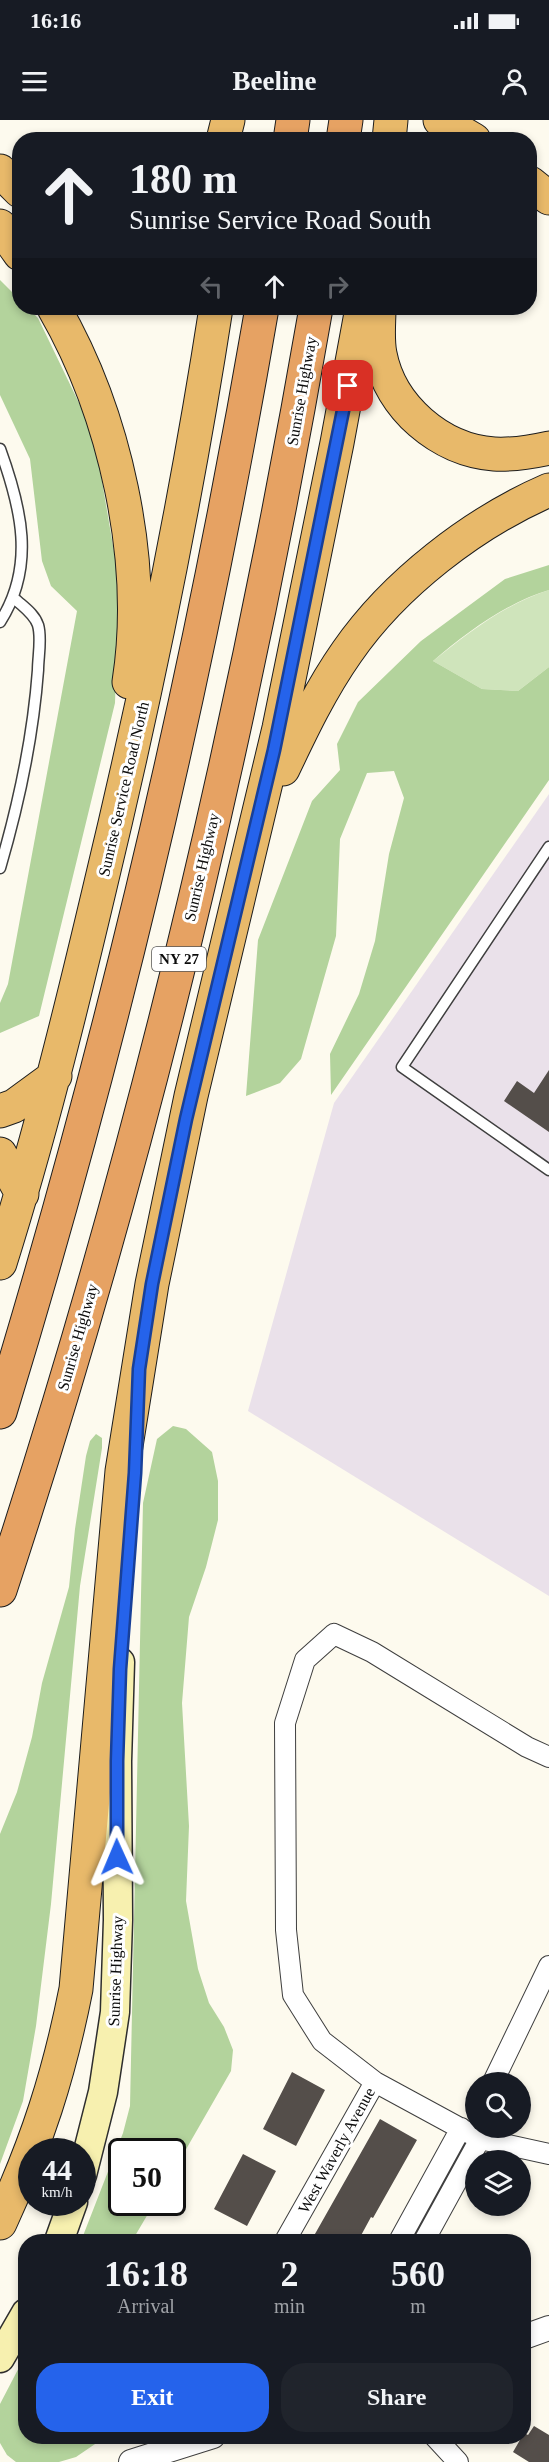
<!DOCTYPE html>
<style>
body{margin:0;font-family:"Times New Roman",serif;background:#20242c;color:#f1f3f6;height:100vh;display:flex;flex-direction:column;font-size:22px;white-space:nowrap}
*{box-sizing:border-box;margin:0}
p{font-size:20px;color:#9ea1a6}
.icon{flex:none;width:33px;height:33px;fill:none;stroke:currentColor;stroke-width:2;stroke-linecap:round;stroke-linejoin:round}
.map{position:relative;flex:1;overflow:hidden}
.sheet{position:absolute;left:18px;top:2114px;width:513px;height:210px;display:flex;flex-direction:column;background:#171b24;border-radius:24px;box-shadow:0 3px 9px #0003}
.sheet>*{flex:none}
.hud{position:absolute;left:12px;top:12px;width:525px;height:183px;border-radius:24px;box-shadow:0 3px 9px #0003;background:#171b24;color:#f1f3f6;overflow:hidden}
.controls{position:absolute;left:465px;top:1952px;display:grid;gap:12px}
.controls a{display:grid;place-items:center;width:66px;height:66px;border-radius:50%;background:#171b24;box-shadow:0 3px 9px #0003;font-size:30px}
.speed{position:absolute;left:18px;top:2018px;display:flex;gap:12px;font-size:30px;font-weight:700;text-align:center}
.speed>*{display:grid;place-content:center;width:78px;height:78px;border-radius:50%;background:#171b24;box-shadow:0 3px 9px #0003;line-height:1}
.speed small{font-size:15px;font-weight:400}
.speed .limit{border:3px solid #111;border-radius:9px;background:#fff;color:#111}
.pin{position:absolute;display:grid;place-items:center;width:51px;height:51px;color:#fff;margin:-26px;border-radius:12px;box-shadow:0 3px 9px #0006}
.me{position:absolute;width:66px;margin:-33px;rotate:359deg;stroke-linejoin:round;filter:drop-shadow(0 0 4px #0008)}
.turn{display:flex;align-items:center;gap:21px;height:126px;padding:0 18px;font-size:27px}
.turn .icon{width:78px;height:78px;stroke-width:2.5}
.turn b{display:block;font-size:42px;line-height:51px}
.lanes{display:flex;align-items:center;height:57px;padding:0 18px;background:#0003;justify-content:center;gap:30px;direction:ltr}
.lanes .off{opacity:.35}
.eta{display:flex;justify-content:space-evenly;align-items:center;height:102px;text-align:center}
.eta b{font-size:36px;font-weight:700;line-height:42px}
.button{display:flex;gap:12px;margin-top:auto;padding:12px 18px}
.button a{flex:1;height:69px;border-radius:24px;background:#2563eb;color:#fff;font-size:24px;font-weight:700;line-height:69px;text-align:center}
.button a+a{background:#20242c;color:#f1f3f6}
.status{display:flex;justify-content:space-between;align-items:center;height:42px;padding:0 30px;background:#171b24;direction:ltr}
.status svg{height:16px;fill:currentColor}
header{display:flex;justify-content:space-between;align-items:center;height:78px;padding:0 18px;background:#171b24;font-size:27px;font-weight:700}
.map>svg:first-child{display:block}
</style>
<div class="status"><b>16:16</b><svg viewBox="0 0 49 12"><path d="M0 12V9h3v3zM5 12V6h3v6zM10 12V3h3v9zM15 12V0h3v12zM26 1h20v11H26zM47 4h2v5h-2z"/></svg></div>
<header><svg class="icon" aria-label="menu" viewBox="0 0 24 24"><path d="M4 6h16M4 12h16M4 18h16"/></svg>Beeline<svg class="icon" aria-label="person" viewBox="0 0 24 24"><circle cx="12" cy="8" r="4"/><path d="M4 21q1-7 8-7t8 7"/></svg></header>
<div class="map">
<svg width="549" height="2342" viewBox="0 0 549 2342">
<rect width="100%" height="100%" fill="#fdfaee"/>
<path fill="#eae1ea" d="M549,674V1476L248,1291L334,983Z"/>
<path fill="#cfe4bb" d="M549,470V547L518,571L482,569L433,541C468,513 505,484 549,470Z"/>
<path fill="#b3d39c" d="M0,160L19,179L20,188H28L38,198L94,314L119,461L115,583L39,896L0,913V883L8,864L77,491L51,466L42,441L30,339L0,275Z
M549,445V470C506,483 467,512 433,541L482,569L518,571L549,547V660L331,975L330,934L359,874L375,821L389,734L404,678L394,651L367,653L340,719L336,816L301,939L280,963L246,976L258,820L312,681L340,650L337,624L358,582L421,521L505,459Z
M173,1306L186,1309L212,1332L218,1361V1400L206,1447L189,1497L182,1583L189,1706L186,1781L198,1849L209,1883L224,1907L233,1930L231,1951L173,2052L172,2031H122V2082H155L132,2121H81L123,2013L130,1986L143,1383L157,1319Z
M96,1314L102,1318V1328L80,1466L51,1784L36,1906L23,1981L0,2044V1714L17,1672L32,1617L42,1563L69,1467L75,1409L86,1336L90,1321Z
M25,2236L26,2316H102L98,2322L76,2337L59,2342H16L7,2335L0,2323V2284Z"/>
<path fill="#544e4a" d="M549,950V1012L504,981L517,961L534,973Z
M292,1952L325,1970L296,2026L263,2009Z
M380,1999L417,2020L373,2098L371,2097L358,2121H311Z
M243,2034L276,2051L247,2106L214,2089Z
M534,2306L549,2315V2342H529L513,2332L524,2313L528,2315Z"/>
<g fill="none" stroke-linecap="round" stroke-linejoin="round">
<g stroke="#3f3f3f" stroke-width="13">
<path id="service" d="M0,329C21,387 36,446 0,502
M549,727L402,947L549,1050
M0,748C19,683 33,618 38,550C38,537 42,518 38,505C34,493 22,486 14,478"/>
</g>
<g stroke="#3f3f3f" stroke-width="22">
<path id="minor" d="M375,1962L322,1921L293,1875L286,1810L285,1603L305,1540L334,1514L372,1532L527,1627L549,1637
M493,1962L549,1846
M285,2121L375,1962L480,2019L549,2034
M399,2121L461,2008
M424,2121L480,2019
M434,2316L458,2342"/>
</g>
<g stroke="#3f3f3f" stroke-width="26">
<path id="tertiary" d="M524,2217L549,2208
M131,2342L213,2316"/>
</g>
<g stroke="#2e2e2e" stroke-width="31">
<path id="secondary" d="M82,2055L103,1972L115,1892L118,1800L117,1641L120,1542
M59,2121L73,2082
M0,2238L26,2193"/>
</g>
<g stroke="#1d1d1d" stroke-width="35">
<path id="trunk" d="M440,0L474,20
M223,20L228,0
M389,20L391,0
M0,51L20,71
M530,63L549,78
M0,106L20,134
M54,188C115,294 148,440 129,562
M379,188C379,203 377,219 380,234C390,287 440,330 494,334C513,335 531,332 549,328
M283,649C302,609 321,569 347,532C394,464 473,403 549,370
M0,991L14,986L55,956
M0,1034L22,1074
M0,1143C39,1019 70,894 100,767C146,576 186,382 216,188
M0,2103C37,2023 59,1955 76,1869L122,1351L152,1164L191,976L279,608L337,323L362,188"/>
</g>
<g stroke="#1d1d1d" stroke-width="35">
<path id="motorway" d="M290,20L293,0
M343,20L346,0
M0,1292C111,930 198,560 262,188
M0,1470C138,1052 241,621 316,188"/>
</g>
<use href="#service" stroke="#fff" stroke-width="10"/>
<use href="#minor" stroke="#fff" stroke-width="20"/>
<use href="#tertiary" stroke="#fff" stroke-width="24"/>
<use href="#secondary" stroke="#f7f0af" stroke-width="28"/>
<use href="#trunk" stroke="#e8b96a" stroke-width="33"/>
<use href="#motorway" stroke="#e6a263" stroke-width="33"/>
</g>
<g fill="none" stroke-linecap="round" stroke-linejoin="round">
<g stroke="#184099" stroke-width="15">
<path id="route" d="M117,1737V1641L120,1549L135,1353L139,1249L152,1164L186,999L274,630L348,266"/>
</g>
<use href="#route" stroke="#2563eb" stroke-width="10"/>
</g>
<g text-anchor="middle" stroke-width="6" stroke-linejoin="round" paint-order="stroke">
<rect fill="#fff" stroke="#555" stroke-width="1.5" x="152" y="827" width="54" height="24" rx="4.5"/>
<g font-size="15" font-weight="bold" fill="#0c0c0c">
<text x="179" y="844">NY 27</text>
</g>
<g font-size="16" fill="#0c0c0c" stroke="#fff">
<text transform="translate(301 271) rotate(-80)" y="6">Sunrise Highway</text>
<text transform="translate(123 669) rotate(-77)" y="6">Sunrise Service Road North</text>
<text transform="translate(201 747) rotate(-77)" y="6">Sunrise Highway</text>
<text transform="translate(77 1217) rotate(-74)" y="6">Sunrise Highway</text>
<text transform="translate(115 1851) rotate(-88)" y="6">Sunrise Highway</text>
<text transform="translate(336 2030) rotate(-61)" y="6">West Waverly Avenue</text>
</g>
</g>
</svg>
<div class="controls">
<a><svg class="icon" aria-label="search" viewBox="0 0 24 24"><circle cx="10" cy="10" r="6"/><path d="M15 15l6 6"/></svg></a>
<a><svg class="icon" aria-label="layers" viewBox="0 0 24 24"><path d="M12 4l9 5-9 5-9-5zM3 14l9 5 9-5"/></svg></a>
</div>
<div class="speed"><div>44<small>km/h</small></div><div class="limit">50</div></div>
<div class="pin" style="left:348px;top:266px;background:#d93025"><svg class="icon" aria-label="arrive" viewBox="0 0 24 24"><path d="M6 21V4h12l-3 4 3 4H6"/></svg></div>
<svg class="me" style="left:117px;top:1737px" viewBox="-20 -20 40 40"><path d="M0-17L14 15 0 8-14 15z" fill="#2563eb" stroke="#fff" stroke-width="4"/></svg>
<div class="hud">
<div class="turn"><svg class="icon" aria-label="ahead" viewBox="0 0 24 24"><path d="M12 20V5M6 11l6-6 6 6"/></svg><div><b>180 m</b>Sunrise Service Road South</div></div>
<div class="lanes"><svg class="icon off" aria-label="left" viewBox="0 0 24 24"><path d="M17 20v-9H6M10 6l-5 5 5 5"/></svg><svg class="icon" aria-label="ahead" viewBox="0 0 24 24"><path d="M12 20V5M6 11l6-6 6 6"/></svg><svg class="icon off" aria-label="right" viewBox="0 0 24 24"><path d="M7 20v-9h11M14 6l5 5-5 5"/></svg></div>
</div>
<section class="sheet">
<div class="eta">
<div><b>16:18</b><p>Arrival</p></div>
<div><b>2</b><p>min</p></div>
<div><b>560</b><p>m</p></div>
</div>
<div class="button"><a>Exit</a><a>Share</a></div>
</section>
</div>
